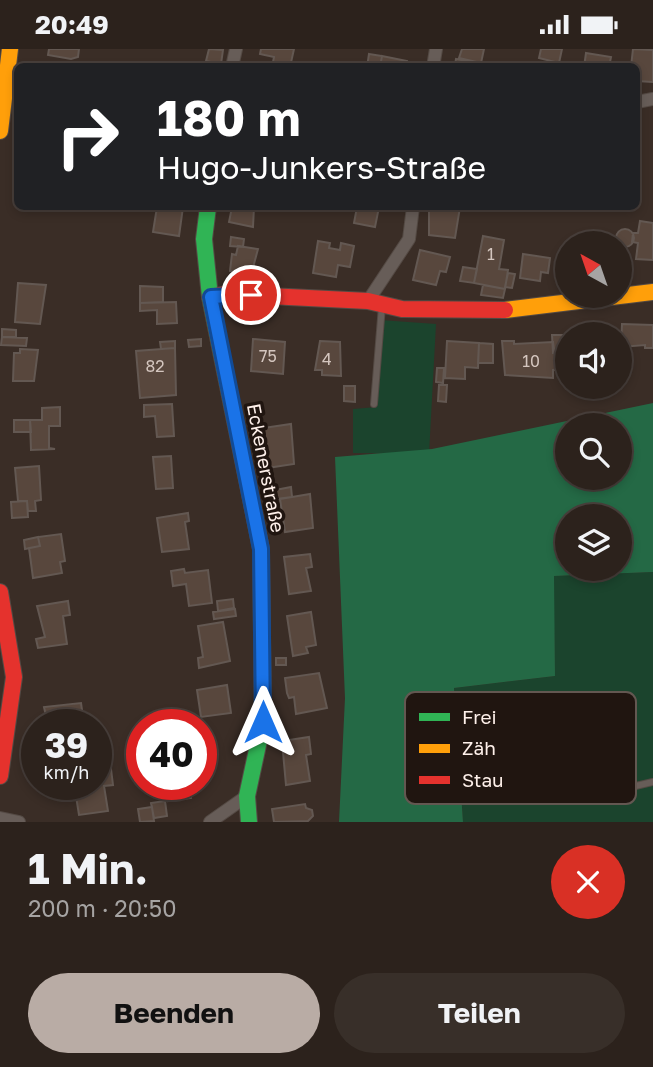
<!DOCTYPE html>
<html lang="de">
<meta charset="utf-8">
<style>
body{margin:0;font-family:"Golos Text",sans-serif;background:#382f29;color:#f1f3f6;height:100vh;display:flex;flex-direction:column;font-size:26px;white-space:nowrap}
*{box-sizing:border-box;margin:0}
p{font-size:23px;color:#a6a4a3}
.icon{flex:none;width:38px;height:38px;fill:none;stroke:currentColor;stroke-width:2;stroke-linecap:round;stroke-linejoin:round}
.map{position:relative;height:773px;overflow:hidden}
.details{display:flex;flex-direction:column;background:#2c221c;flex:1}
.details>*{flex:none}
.hud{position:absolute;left:14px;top:14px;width:626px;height:147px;border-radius:10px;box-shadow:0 4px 10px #0003,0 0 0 2px #483f3b;background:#202124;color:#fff;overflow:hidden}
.needle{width:46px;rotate:320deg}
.fabs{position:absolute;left:555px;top:182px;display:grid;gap:14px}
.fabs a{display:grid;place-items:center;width:77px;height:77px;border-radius:50%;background:#2c221c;box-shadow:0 4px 10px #0003,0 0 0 2px #483f3b;font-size:35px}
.speed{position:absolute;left:21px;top:660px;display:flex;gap:14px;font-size:35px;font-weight:700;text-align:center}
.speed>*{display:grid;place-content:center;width:91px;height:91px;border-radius:50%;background:#2c221c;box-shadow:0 4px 10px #0003,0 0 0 2px #483f3b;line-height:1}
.speed small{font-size:18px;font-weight:400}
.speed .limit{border:10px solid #d22;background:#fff;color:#111}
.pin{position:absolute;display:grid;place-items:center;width:60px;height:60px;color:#fff;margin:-30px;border:4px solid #fff;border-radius:50%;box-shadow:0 2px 7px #0007}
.me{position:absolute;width:77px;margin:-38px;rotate:0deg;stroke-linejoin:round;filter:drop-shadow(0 0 5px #0008)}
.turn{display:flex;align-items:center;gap:24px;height:147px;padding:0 28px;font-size:32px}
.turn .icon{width:91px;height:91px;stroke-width:2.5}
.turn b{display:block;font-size:49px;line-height:60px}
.round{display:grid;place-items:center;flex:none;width:74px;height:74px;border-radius:37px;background:#382f29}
.headline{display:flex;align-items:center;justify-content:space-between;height:119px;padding:0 28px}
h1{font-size:42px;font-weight:700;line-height:52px}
.primary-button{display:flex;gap:14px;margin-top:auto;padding:14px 28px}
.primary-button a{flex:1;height:80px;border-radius:42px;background:#b9aca5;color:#111;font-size:28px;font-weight:700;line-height:80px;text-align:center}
.primary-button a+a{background:#382f29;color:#f1f3f6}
.status{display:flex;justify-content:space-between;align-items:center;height:49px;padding:0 35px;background:#2c221c;direction:ltr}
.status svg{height:19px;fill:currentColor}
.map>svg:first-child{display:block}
</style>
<div class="status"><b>20:49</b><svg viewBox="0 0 49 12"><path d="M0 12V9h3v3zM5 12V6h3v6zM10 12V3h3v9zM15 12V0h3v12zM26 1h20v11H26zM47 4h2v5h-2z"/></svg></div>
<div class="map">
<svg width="653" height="773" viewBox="0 0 653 773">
<rect width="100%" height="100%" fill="#3a2d26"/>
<path fill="#1b442d" d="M380,271L436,275L429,405L353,404V360L377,358Z
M653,523V773H463L454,639L555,627L553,527Z"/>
<path fill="#246945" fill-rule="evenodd" d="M653,354V523L554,527L555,627L454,639L463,773H339L345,649L335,408L432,400ZM567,376H620V429H567ZM567,467H620V520H567Z"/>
<path fill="#58473d" stroke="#635852" stroke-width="2" d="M49,0H79L78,8L71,10L48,6Z
M209,0L223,1L221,15L206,12Z
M261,0H294L290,18H272L274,8L260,5Z
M462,0H484L481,14L459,9Z
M541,0H562L559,14L539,9Z
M633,0L653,1V33L637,32V18H631Z
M586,4L611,8L609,18H584Z
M369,5L382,7L380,18H367Z
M382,7L407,12L406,18H380Z
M456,10L471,13L470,18L455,16Z
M157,158H183L179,187L153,183Z
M232,158H254L253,178L229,173Z
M357,158H379L375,178L354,174Z
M429,158H460L455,189L429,186Z
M640,172L653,174V211L636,210L638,194L632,193L633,184H638Z
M616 189a9 9 0 1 1 18 0a9 9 0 1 1-18 0Z
M483,187L504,191L499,220L508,221L505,240L474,234Z
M231,188L244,190L243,198L230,197Z
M318,192L330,194L329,199L340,201L341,194L354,197L350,218L338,216L336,228L313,224Z
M238,197L258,200L251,226L230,222L232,205L236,206Z
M420,201L450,208L446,223L440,222L436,236L413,231Z
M523,205L550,209L548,224L541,223L540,232L520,229Z
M463,218L477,220L474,234L460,232Z
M508,224L515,225L512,239L505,238Z
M18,234L46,236L40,275L15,273Z
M483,236L505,240L503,249L481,246Z
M140,237L163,238V253L140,254Z
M176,253L177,274L157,275V261L140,262V254Z
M622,275L653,276V299H645V296L621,298Z
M2,280L16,281V288H2Z
M552,286H567V324H560L557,304H553Z
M2,288L27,289L26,297L1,296Z
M201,290V297L189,298L188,291Z
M253,290L285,293L283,325L251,322Z
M175,292V299L161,300L160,293Z
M320,292L340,293L341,327L322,326V321H315Z
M447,292L479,294L478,319L465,318V330L445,329Z
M502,292H514V295L553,293L557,321H553V329L505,326Z
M479,294L493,295V314H478Z
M175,299L176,346L140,349L136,302Z
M20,300L38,301L34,332H13L14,304H20Z
M437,319H444L443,334L436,333Z
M439,336H447L446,353L438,352Z
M344,337H355V353L344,352Z
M172,355L174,387L157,388L155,367L144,368V356Z
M60,358V377H49V399L55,400L31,401L30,371H42V359Z
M14,371H30L31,383H14Z
M291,375L294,415L267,419L263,379Z
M171,407L173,439L156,440L153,408Z
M39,417L41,451L35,452L36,462H28L27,452H18L15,419Z
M291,438L292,448L276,450L275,441Z
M310,445L313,479L285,483L280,450Z
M27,452L28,468L12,469L11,453Z
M188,464L189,472L185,473L189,500L162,503L157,469Z
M61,485L65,512L60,513L62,524L33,529L29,499L40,497L38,488Z
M38,488L40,497L25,500L24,491Z
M310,505L312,518L306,519L311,542L289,545L284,508Z
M184,520L185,524L208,521L212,554L189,557L186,535L173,537L171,522Z
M233,550L234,559L218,562L217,552Z
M68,552L70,566L63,567L67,595L38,599L36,590L45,588L37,557Z
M235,560L236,567L214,570L213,563Z
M311,563L316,596L306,598L308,604L293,607L287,567Z
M223,573L230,612L199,619L198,609L203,608L198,577Z
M276,609H286V616H276Z
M319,624L327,659L296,665L294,648L289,649L287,644L285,629Z
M227,636L231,664L201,668L197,641Z
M81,654L83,668L70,670L71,676H48L44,658Z
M309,688L311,705L306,706L310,732L286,736L282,692Z
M37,711V718L25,719L24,712Z
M37,718V725L25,726V719Z
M111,720L113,736L104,737L108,762L79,766L74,735H96V726Z
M189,735L191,749L168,752L167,735Z
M165,752L167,767L154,769L151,754Z
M305,755L306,759L312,761L313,767L308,772L274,773L272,760Z
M152,758L154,772L140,773L138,760Z"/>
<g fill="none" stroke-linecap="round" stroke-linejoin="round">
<g stroke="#544a44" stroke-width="8">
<path id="lane" d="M374,355L382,257
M610,743L653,733"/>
</g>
<g stroke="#544a44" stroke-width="14">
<path id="street" d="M232,18L236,0
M433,18L436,0
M637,53L653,50
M368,252L409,190L413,158
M0,769L19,773
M210,773L247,747"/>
</g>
<g stroke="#544a44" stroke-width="18">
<path id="fast" d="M208,158L204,190L210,248L261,500L263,673L247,747L249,773"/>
</g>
<g stroke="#544a44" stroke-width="18">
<path id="slow" d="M0,82L10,0
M505,261L653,243"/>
</g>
<g stroke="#544a44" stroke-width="18">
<path id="jam" d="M210,248L227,245L368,252L402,260L505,261
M0,543L14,628L0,727"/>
</g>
<use href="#lane" stroke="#675d58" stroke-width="6"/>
<use href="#street" stroke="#675d58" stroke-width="12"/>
<use href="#fast" stroke="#30b455" stroke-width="16"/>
<use href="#slow" stroke="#ff9f0a" stroke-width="16"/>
<use href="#jam" stroke="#e5322d" stroke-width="16"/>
</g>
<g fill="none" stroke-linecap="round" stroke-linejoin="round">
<g stroke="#114b97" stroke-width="18">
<path id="route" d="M251,246L211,248L261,500L263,673"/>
</g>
<use href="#route" stroke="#1a73e8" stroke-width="12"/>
</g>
<g text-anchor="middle" stroke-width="7" stroke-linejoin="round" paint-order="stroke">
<g font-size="16" fill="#d4c6bf">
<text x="491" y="211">1</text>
<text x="268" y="313">75</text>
<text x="327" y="316">4</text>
<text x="531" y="318">10</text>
<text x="155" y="323">82</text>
</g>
<g font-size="19" fill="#fef0ea" stroke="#201510">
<text transform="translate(266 419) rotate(79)" y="7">Eckenerstraße</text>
</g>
</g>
<rect x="405" y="643" width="231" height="112" rx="10" fill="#201510" stroke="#635751" stroke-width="2"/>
<rect x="419" y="664" width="31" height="8" fill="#30b455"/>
<rect x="419" y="695" width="31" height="9" fill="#ff9f0a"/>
<rect x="419" y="727" width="31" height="8" fill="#e5322d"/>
<g font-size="19" fill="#fef0ea">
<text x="462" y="675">Frei</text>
<text x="462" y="706">Zäh</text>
<text x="462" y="738">Stau</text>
</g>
</svg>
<div class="fabs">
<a><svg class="needle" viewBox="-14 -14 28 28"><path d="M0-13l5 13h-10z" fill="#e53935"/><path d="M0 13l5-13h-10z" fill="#a6a4a3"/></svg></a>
<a><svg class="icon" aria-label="sound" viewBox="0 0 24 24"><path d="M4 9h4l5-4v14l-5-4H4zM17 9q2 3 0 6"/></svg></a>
<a><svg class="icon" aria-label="search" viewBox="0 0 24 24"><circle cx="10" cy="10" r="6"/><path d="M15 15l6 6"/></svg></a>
<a><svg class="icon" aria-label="layers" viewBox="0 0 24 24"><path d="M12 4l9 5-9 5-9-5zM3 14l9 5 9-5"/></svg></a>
</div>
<div class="speed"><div>39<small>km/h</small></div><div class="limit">40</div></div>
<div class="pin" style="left:251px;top:246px;background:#d93025"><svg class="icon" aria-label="arrive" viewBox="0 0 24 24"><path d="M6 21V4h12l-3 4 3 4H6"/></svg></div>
<svg class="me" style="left:263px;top:673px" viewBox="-20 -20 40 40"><path d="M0-17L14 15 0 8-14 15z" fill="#1a73e8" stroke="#fff" stroke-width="4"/></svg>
<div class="hud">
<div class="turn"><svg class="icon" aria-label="right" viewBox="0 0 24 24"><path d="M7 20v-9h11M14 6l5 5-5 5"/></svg><div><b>180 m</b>Hugo-Junkers-Straße</div></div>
</div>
</div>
<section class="details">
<div class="headline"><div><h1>1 Min.</h1><p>200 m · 20:50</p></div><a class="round" style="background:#d93025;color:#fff"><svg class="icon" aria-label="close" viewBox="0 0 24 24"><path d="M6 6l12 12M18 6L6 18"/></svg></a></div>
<div class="primary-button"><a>Beenden</a><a>Teilen</a></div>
</section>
